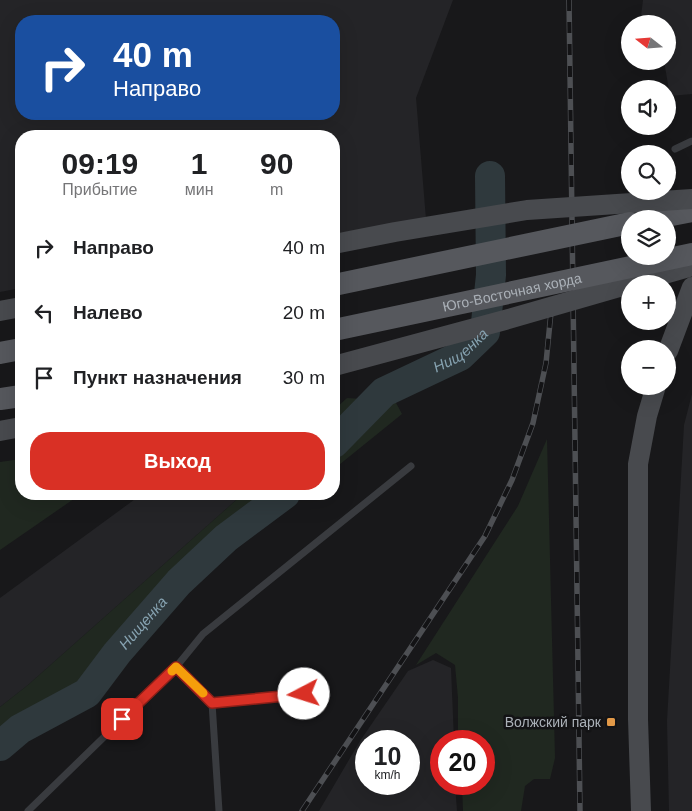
<!DOCTYPE html>
<html lang="ru">
<meta charset="utf-8">
<style>
body{margin:0;font-family:Arial,sans-serif;background:#f2f2f2;color:#202124;height:100vh;display:flex;flex-direction:column;font-size:19px;white-space:nowrap}
*{box-sizing:border-box;margin:0}
p{font-size:16px;color:#757577}
.icon{flex:none;width:28px;height:28px;fill:none;stroke:currentColor;stroke-width:2;stroke-linecap:round;stroke-linejoin:round}
.map{position:relative;flex:1;overflow:hidden}
.details{position:absolute;left:15px;top:130px;width:325px;height:370px;display:flex;flex-direction:column;background:#fff;border-radius:20px;box-shadow:0 5px 20px #0002}
.details>*{flex:none}
.hud{position:absolute;left:15px;top:15px;width:325px;height:105px;border-radius:20px;box-shadow:0 5px 20px #0002;background:#1a4fa0;color:#fff;overflow:hidden}
.needle{width:32px;rotate:287deg}
.buttons{position:absolute;left:621px;top:15px;display:grid;gap:10px}
.buttons a{display:grid;place-items:center;width:55px;height:55px;border-radius:50%;background:#fff;box-shadow:0 5px 20px #0002;font-size:25px}
.speed{position:absolute;left:355px;top:730px;display:flex;gap:10px;font-size:25px;font-weight:700;text-align:center}
.speed>*{display:grid;place-content:center;width:65px;height:65px;border-radius:50%;background:#fff;box-shadow:0 5px 20px #0002;line-height:1}
.speed small{font-size:12px;font-weight:400}
.speed .limit{border:8px solid #d22;background:#fff;color:#111}
.pin{position:absolute;display:grid;place-items:center;width:42px;height:42px;color:#fff;margin:-21px;border-radius:10px;box-shadow:0 2px 8px #0006}
.me{position:absolute;width:55px;margin:-28px;rotate:265deg;stroke-linejoin:round;filter:drop-shadow(0 0 4px #0008)}
.turn{display:flex;align-items:center;gap:18px;height:105px;padding:0 15px;font-size:22px}
.turn .icon{width:65px;height:65px;stroke-width:2.5}
.turn b{display:block;font-size:35px;line-height:42px}
.eta{display:flex;justify-content:space-evenly;align-items:center;height:85px;text-align:center}
.eta b{font-size:30px;font-weight:700;line-height:35px}
.button{display:flex;gap:10px;margin-top:auto;padding:10px 15px}
.button a{flex:1;height:58px;border-radius:20px;background:#d93025;color:#fff;font-size:20px;font-weight:700;line-height:58px;text-align:center}
ul{padding:0;list-style:none}
li{display:flex;align-items:center;gap:15px;height:65px;padding:0 15px}
li div{flex:1}
li b{display:block;font-size:19px}
li em{font-style:normal}
.map>svg:first-child{display:block}
</style>
<div class="map">
<svg width="692" height="811" viewBox="0 0 692 811">
<rect width="100%" height="100%" fill="#18181a"/>
<path fill="#242427" fill-rule="evenodd" d="M0,0H453L416,98L426,219L334,234V136H21V288L0,292ZM21,21H334V114H21Z
M643,0H692V94L670,96L664,61H668V24H645L641,16Z
M692,394V811H669L667,721L684,425Z
M142,494H243L28,685L0,707V598Z
M433,660L451,668L454,741H441V784H455L457,811H319L360,741L408,671ZM366,741H409V784H366Z"/>
<path fill="#202820" d="M347,398L395,401L402,414L334,469V410Z
M547,439L555,758L550,779H534L525,786L521,811H463L462,784H484V741H458V698L455,665L436,653L416,665L518,506Z
M21,459V494H81L0,550V462Z
M243,494H302L222,558L0,761V707L28,685Z"/>
<g fill="none" stroke-linecap="round" stroke-linejoin="round">
<g stroke="#2f393d" stroke-width="30">
<path id="s1" d="M334,443L384,392L460,356L485,332L491,275L490,176"/>
<path id="s2" d="M0,746L20,729L87,693L117,653L179,582L226,538L285,494"/>
</g>
<path stroke="#393b3f" stroke-width="7" d="M675,149L692,141
M176,667L203,634L411,466
M212,703L304,694
M28,811L176,667L212,703L219,811"/>
<path stroke="#484a4e" stroke-width="20" d="M630,284L692,266
M0,311L21,307
M668,351L692,287
M0,431L21,427
M641,811L638,719V464L647,416L656,386"/>
<path stroke="#56585d" stroke-width="22" d="M651,219L692,211
M0,353L21,349
M0,399L21,396"/>
<g stroke="#4d4f53" stroke-width="5.5">
<path id="rail" d="M569,0L580,811
M302,811L485,536L512,480L533,423L546,363L552,302"/>
</g>
<use href="#rail" stroke="#131315" stroke-width="4" stroke-dasharray="11" stroke-linecap="butt"/>
<path stroke="#484a4e" stroke-width="20" d="M334,244L395,232L527,210L692,199
M334,366L505,320L630,284"/>
<g stroke="#56585d" stroke-width="22">
<path d="M334,285L630,223"/>
<path id="s3" d="M334,330L692,254"/>
</g>
</g>
<g fill="none" stroke-linecap="round" stroke-linejoin="round">
<g stroke="#8d1f18" stroke-width="12">
<path id="route" d="M122,719L176,667L212,703L304,694"/>
</g>
<use href="#route" stroke="#d93025" stroke-width="9"/>
<path stroke="#f59e0b" stroke-width="9" d="M172,671L176,667L203,693"/>
</g>
<rect fill="#e29948" stroke="#131315" stroke-width="2" x="606" y="717" width="10" height="10" rx="2.5"/>
<g text-anchor="middle" stroke-width="5" stroke-linejoin="round" paint-order="stroke">
<g font-size="14" fill="#abb1b8" stroke="#131315">
<text dy="5" stroke="none"><textPath href="#s3" startOffset="182">Юго-Восточная хорда</textPath></text>
</g>
<g font-size="14" fill="#abb1b8" stroke="#131315" text-anchor="end">
<text x="601" y="727">Волжский парк</text>
</g>
<g font-size="15" font-style="italic" fill="#86a2b0" stroke="#131315">
<text dy="5" stroke="none"><textPath href="#s1" startOffset="159">Нищенка</textPath></text>
<text dy="5" stroke="none"><textPath href="#s2" startOffset="192">Нищенка</textPath></text>
</g>
</g>
</svg>
<div class="buttons">
<a><svg class="needle" viewBox="-14 -14 28 28"><path d="M0-13l5 13h-10z" fill="#e53935"/><path d="M0 13l5-13h-10z" fill="#757577"/></svg></a>
<a><svg class="icon" aria-label="sound" viewBox="0 0 24 24"><path d="M4 9h4l5-4v14l-5-4H4zM17 9q2 3 0 6"/></svg></a>
<a><svg class="icon" aria-label="search" viewBox="0 0 24 24"><circle cx="10" cy="10" r="6"/><path d="M15 15l6 6"/></svg></a>
<a><svg class="icon" aria-label="layers" viewBox="0 0 24 24"><path d="M12 4l9 5-9 5-9-5zM3 14l9 5 9-5"/></svg></a>
<a>+</a>
<a>−</a>
</div>
<div class="speed"><div>10<small>km/h</small></div><div class="limit">20</div></div>
<div class="pin" style="left:122px;top:719px;background:#d93025"><svg class="icon" aria-label="arrive" viewBox="0 0 24 24"><path d="M6 21V4h12l-3 4 3 4H6"/></svg></div>
<svg class="me" style="left:304px;top:694px" viewBox="-20 -20 40 40"><circle r="19" fill="#fff"/><path d="M0-13L10 11 0 6-10 11z" fill="#d93025"/></svg>
<div class="hud">
<div class="turn"><svg class="icon" aria-label="right" viewBox="0 0 24 24"><path d="M7 20v-9h11M14 6l5 5-5 5"/></svg><div><b>40 m</b>Направо</div></div>
</div>
<section class="details">
<div class="eta">
<div><b>09:19</b><p>Прибытие</p></div>
<div><b>1</b><p>мин</p></div>
<div><b>90</b><p>m</p></div>
</div>
<ul>
<li><svg class="icon" aria-label="right" viewBox="0 0 24 24"><path d="M7 20v-9h11M14 6l5 5-5 5"/></svg><div><b>Направо</b></div><em>40 m</em></li>
<li><svg class="icon" aria-label="left" viewBox="0 0 24 24"><path d="M17 20v-9H6M10 6l-5 5 5 5"/></svg><div><b>Налево</b></div><em>20 m</em></li>
<li><svg class="icon" aria-label="arrive" viewBox="0 0 24 24"><path d="M6 21V4h12l-3 4 3 4H6"/></svg><div><b>Пункт назначения</b></div><em>30 m</em></li>
</ul>
<div class="button"><a>Выход</a></div>
</section>
</div>
